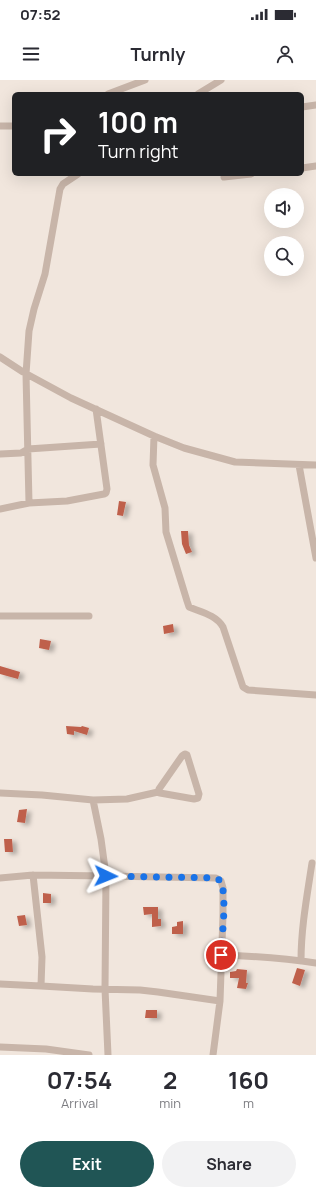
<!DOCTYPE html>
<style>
body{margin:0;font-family:Manrope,sans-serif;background:#f2f2f3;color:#2b2b33;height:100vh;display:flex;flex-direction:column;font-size:15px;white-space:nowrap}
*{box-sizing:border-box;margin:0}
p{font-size:13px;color:#7c7c81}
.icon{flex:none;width:22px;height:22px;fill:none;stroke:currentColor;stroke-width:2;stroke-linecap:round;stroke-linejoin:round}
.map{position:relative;height:975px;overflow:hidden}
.sheet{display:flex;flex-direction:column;background:#fff;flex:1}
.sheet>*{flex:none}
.top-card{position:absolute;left:12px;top:12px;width:292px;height:84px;border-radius:6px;box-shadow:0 4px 16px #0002;background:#202124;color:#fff;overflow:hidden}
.controls{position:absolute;left:264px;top:108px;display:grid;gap:8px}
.controls a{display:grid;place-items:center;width:40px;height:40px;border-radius:50%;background:#fff;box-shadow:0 4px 16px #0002;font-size:20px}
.pin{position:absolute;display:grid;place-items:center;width:34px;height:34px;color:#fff;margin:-17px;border:2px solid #fff;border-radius:50%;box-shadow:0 1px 4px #0007}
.me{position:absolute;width:44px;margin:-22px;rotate:92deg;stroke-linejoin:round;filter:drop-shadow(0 0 3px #0008)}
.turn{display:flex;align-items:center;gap:14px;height:84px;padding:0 20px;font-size:18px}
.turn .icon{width:52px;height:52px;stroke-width:2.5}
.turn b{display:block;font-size:28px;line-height:34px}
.eta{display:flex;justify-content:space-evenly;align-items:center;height:68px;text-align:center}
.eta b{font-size:24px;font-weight:700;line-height:28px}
.action{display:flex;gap:8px;margin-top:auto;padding:8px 20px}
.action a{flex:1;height:46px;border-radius:24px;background:#205555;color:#fff;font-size:16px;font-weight:700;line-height:46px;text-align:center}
.action a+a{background:#f2f2f3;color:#2b2b33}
.status{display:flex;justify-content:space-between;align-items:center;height:28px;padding:0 20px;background:#fff;direction:ltr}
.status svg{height:11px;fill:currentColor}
header{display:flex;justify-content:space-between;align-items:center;height:52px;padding:0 20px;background:#fff;font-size:18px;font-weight:700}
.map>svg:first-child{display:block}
</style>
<div class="status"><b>07:52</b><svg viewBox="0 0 49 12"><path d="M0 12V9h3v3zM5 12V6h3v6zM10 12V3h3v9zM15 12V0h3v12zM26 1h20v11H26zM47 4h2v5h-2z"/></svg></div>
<header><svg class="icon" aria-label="menu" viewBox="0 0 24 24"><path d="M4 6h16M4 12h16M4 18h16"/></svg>Turnly<svg class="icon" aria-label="person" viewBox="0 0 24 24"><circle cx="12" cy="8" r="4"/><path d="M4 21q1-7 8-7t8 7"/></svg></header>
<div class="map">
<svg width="316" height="975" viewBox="0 0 316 975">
<defs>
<filter id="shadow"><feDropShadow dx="4.5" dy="2.5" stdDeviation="2" flood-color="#0004"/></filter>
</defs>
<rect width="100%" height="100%" fill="#f1e6dd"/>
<path fill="#bf604c" filter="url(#shadow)" d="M119,421L126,422L123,436L117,435Z
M181,451H188L189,465L192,472L186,474L182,464Z
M173,544L174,552L164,554L163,546Z
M40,559L51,561L49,570L39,568Z
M0,586L20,592L18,599L0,594Z
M66,646L81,647L82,646L89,648L87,655L74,651V655L67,654Z
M27,729L25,743L17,742L19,730Z
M4,759H12L13,772H5Z
M43,813L51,814V823H43Z
M143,827H158V839H161V846L152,847V834L144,835Z
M25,835L27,845L19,846L17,836Z
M183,841V854H172V847L177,846V842Z
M297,888L305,890L300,906L292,903Z
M237,889L247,890L246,903H248L246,909L237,908L239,898H230V892L236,891Z
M146,930H157V938H145Z"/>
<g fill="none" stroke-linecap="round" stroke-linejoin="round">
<path stroke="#c8b5a9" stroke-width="7" d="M108,14L145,0
M198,14L221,0
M302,27L316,25
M0,46H14
M302,88L316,86
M224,97L251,94
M0,277L23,292L71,318L154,356L184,368L235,382L316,385
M154,356L153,385L165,428L166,452L187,521L189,527C201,532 216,535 223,547L243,607L248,610L316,615
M0,374L21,373L28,369L101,364
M299,385L316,478
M29,423L26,294L29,251L34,229L45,194L60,109L63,104L78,94
M0,429L29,423L67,421L104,414L106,413L107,409L96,329
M0,536H89
M0,713L42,715L93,720L101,759L106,796L216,798L221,801L223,808V835L220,921L213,975
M93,720L127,719L158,712L160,713L194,719L198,718L199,714L187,675L185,674L182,676L159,709L158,712
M33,795L42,877L41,906
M0,798L33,795L106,796L105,909L108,975
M221,875C253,876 285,878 316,883
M301,881C301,848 307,816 312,783
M0,904L41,906L93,909L140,910L158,912L220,921
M0,967L46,969L89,975"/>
</g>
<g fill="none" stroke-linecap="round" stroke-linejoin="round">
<path stroke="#1a73e8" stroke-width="7" stroke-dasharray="0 12.6" d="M106,796L216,798L221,801C227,819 222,855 221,875"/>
</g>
</svg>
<div class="controls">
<a><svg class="icon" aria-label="sound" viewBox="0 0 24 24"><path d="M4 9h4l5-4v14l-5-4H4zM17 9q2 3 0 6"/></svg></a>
<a><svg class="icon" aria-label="search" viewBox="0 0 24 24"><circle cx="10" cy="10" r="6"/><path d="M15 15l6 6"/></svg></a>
</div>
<div class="pin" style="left:221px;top:875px;background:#d93025"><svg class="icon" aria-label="arrive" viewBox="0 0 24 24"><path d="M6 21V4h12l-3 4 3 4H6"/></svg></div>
<svg class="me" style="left:106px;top:796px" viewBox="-20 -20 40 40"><path d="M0-17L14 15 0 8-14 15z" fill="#1a73e8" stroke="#fff" stroke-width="4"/></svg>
<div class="top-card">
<div class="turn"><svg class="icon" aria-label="right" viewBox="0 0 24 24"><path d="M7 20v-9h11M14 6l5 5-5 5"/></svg><div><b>100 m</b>Turn right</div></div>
</div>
</div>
<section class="sheet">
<div class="eta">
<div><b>07:54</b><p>Arrival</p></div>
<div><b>2</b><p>min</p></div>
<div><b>160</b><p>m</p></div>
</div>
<div class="action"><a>Exit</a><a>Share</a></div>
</section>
